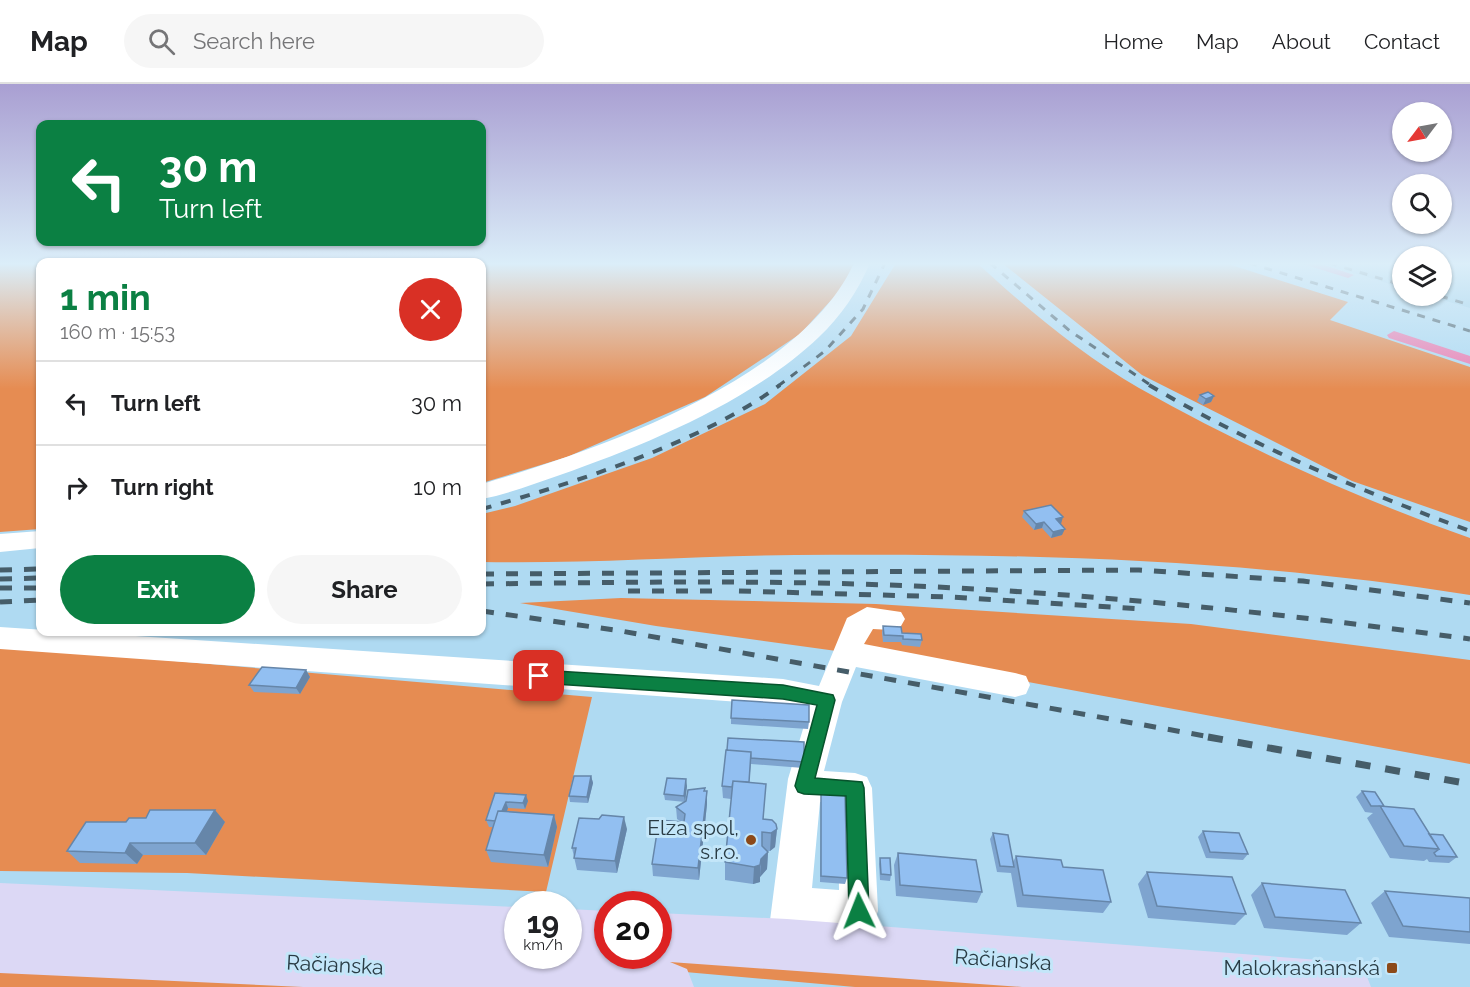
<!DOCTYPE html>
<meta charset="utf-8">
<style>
body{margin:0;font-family:Raleway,sans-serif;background:#f6f6f6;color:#202124;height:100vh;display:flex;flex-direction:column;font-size:22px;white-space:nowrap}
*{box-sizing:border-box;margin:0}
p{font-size:20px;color:#757577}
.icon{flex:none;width:33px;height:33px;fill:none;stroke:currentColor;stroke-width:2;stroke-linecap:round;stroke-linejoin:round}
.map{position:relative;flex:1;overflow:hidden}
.side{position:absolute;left:36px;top:174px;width:450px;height:378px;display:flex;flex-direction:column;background:#fff;border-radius:12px;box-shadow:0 2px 4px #0004}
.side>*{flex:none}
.hud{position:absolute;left:36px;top:36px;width:450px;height:126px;border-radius:12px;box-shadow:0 2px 4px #0004;background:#0b8043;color:#fff;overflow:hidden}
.needle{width:39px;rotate:238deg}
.buttons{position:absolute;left:1392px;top:18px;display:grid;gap:12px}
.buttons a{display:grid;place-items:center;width:60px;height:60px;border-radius:50%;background:#fff;box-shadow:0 2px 4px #0004;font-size:30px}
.speed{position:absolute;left:504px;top:807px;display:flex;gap:12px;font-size:30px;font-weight:700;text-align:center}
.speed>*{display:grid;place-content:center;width:78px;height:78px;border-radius:50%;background:#fff;box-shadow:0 2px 4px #0004;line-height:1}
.speed small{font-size:15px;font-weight:400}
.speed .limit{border:9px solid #d22;background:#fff;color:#111}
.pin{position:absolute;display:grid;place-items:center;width:51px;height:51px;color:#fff;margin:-26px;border-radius:12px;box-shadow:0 3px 9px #0006}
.me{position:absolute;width:66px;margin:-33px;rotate:358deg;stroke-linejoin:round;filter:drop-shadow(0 0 4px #0008)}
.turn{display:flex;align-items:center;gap:21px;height:126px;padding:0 24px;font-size:27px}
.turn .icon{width:78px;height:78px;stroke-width:2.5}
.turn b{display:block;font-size:42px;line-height:51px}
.round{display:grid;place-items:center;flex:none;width:63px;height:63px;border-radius:32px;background:#f6f6f6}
.summary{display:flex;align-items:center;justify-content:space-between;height:102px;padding:0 24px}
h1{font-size:36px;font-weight:700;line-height:45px;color:#0b8043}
.button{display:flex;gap:12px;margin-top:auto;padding:12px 24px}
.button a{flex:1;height:69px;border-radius:36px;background:#0b8043;color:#fff;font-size:24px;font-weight:700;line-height:69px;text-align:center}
.button a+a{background:#f6f6f6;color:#202124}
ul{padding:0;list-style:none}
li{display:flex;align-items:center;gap:18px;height:84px;padding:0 24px;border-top:2px solid #e0e0e0}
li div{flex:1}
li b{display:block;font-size:22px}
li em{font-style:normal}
header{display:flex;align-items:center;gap:36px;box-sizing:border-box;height:84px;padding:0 30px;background:#fff;border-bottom:2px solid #e0e0e0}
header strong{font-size:28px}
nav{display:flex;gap:33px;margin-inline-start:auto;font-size:21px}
.search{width:420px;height:54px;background:#f6f6f6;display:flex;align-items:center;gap:15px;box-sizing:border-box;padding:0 21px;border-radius:33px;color:#757577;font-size:22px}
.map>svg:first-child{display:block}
</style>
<header>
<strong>Map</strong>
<div class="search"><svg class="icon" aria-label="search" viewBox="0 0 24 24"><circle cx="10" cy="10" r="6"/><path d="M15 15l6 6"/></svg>Search here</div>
<nav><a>Home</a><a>Map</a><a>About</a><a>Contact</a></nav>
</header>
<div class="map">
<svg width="1470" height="903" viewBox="0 0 1470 903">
<rect width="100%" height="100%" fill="#afdaf2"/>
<path fill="#9ccfe9" d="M1319,179H1402V204L1377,196Z
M1442,179H1470V224L1429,212H1442Z"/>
<path fill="#e68c52" d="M0,179H40V445L0,448Z
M482,179H854L846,200L800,250L705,313L567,373L482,399Z
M896,179H977C1026,224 1082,271 1139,304C1244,363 1356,414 1470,454V511C1248,475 1020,469 795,471C691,472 586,480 482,478V430L515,422L652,374L765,320L851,252Z
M1002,179H1225L1348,218L1330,236L1470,283V438L1352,397L1142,291Z
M621,514L876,520L1191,540L1470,576V680L931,580L656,542L520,519Z
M0,562L592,613L546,808L187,789L0,787Z
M0,838L518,872H658L1115,903H855L550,876Z
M0,881L404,903H0Z"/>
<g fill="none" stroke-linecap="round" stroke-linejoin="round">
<path fill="#eb7fb2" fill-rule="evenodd" d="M1300,179H1318L1354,191L1348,194Z
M1394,247L1470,272V280L1389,254L1387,251Z"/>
<path fill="#fff" fill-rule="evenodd" d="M854,179H870C858,207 841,232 819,253C752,317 646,361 560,391C534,400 508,410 482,415V400C598,366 801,296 854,179Z
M40,447V464L0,468V450Z
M867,523L901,528L905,535L901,542L891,546L873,545L864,560L1015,589L1026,592L1030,601L1026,610L1015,613L856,583L842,618L824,687L855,689L867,693L872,704L878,827L873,841L859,846L808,843L807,860L801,874L787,880L773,874L767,860L788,695L809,625L783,621L0,565V543L783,595L819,602L847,534ZM820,718L838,719L839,806L812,804Z"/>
<path fill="#dcd8f5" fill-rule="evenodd" d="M0,799L518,823V872H568V825L608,827V872H617L612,874L656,877L644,872H658V829L787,835L1346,878L1364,885L1371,903H1022L670,878L687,885L694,903H303L0,889Z"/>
<path stroke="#465d69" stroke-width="3" stroke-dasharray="8 8" stroke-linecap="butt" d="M990,179L1070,247L1152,302
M1249,179L1470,247
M1329,179L1402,201
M1440,212L1470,221
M778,302L825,267L863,225L885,179"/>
<path stroke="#465d69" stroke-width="4" stroke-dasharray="10 10" stroke-linecap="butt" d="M1149,301C1251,361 1359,406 1470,447
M482,425C576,398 701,359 780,301"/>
<path stroke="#465d69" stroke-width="5" stroke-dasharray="12 12" stroke-linecap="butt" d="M0,486L40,485
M482,490L1139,486L1303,497L1470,519
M0,495L40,494
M482,500C626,498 771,496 915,502C1101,510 1286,530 1470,555
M0,504H40
M628,507H712
M739,507L952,513L1141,525
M0,518L40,516
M482,527L621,547L1216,654"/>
<path stroke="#465d69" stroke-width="7" stroke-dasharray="15 15" stroke-linecap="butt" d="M1208,653L1470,700"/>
</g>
<path fill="#7ea4cf" d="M1200,311L1214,312L1211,318L1203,321L1197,317Z
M1024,427L1061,440H1060L1062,451L1051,454L1042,444L1034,446L1022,433Z
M883,542L922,556L920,563L902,561L901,558H883L882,549Z
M306,586L310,593L300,610L254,608L249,601Z
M731,634L809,638L808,645L731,640Z
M726,666L804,678L803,684L751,680L749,698L764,735L777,745L775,763L770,767H767L768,768L767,785L760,793V798L753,800L725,796V778L731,715L723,714L722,702Z
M591,692L593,699L588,719L570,718L569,712Z
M687,702L685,718L665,716L664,710Z
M705,704V707H707V720L699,796L653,792L652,780L680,737L677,735L676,723L686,717Z
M1362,707L1384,722L1429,750L1457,773L1449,779L1429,778L1427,775L1424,777L1390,774L1367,734L1373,729L1365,728L1356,713Z
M495,709L528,717L525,725L508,724L507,727L554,731L557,743L548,783L491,778L486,766L493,743H489L486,736Z
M821,709L847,794L845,800L820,798Z
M225,738L206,771H143L137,780L80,779L67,767Z
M627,745L617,789L577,786L572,764Z
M1203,747L1248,770L1243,776L1206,774L1198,753Z
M993,749L1013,778L1016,772L1063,783L1111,818L1103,829L1017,823L1011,789L997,788L990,755Z
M898,769L982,808L977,819L896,812L894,781Z
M880,774L891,791L890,797L880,796L879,780Z
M1147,788L1246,830L1235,841L1148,834L1138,800Z
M1262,799L1361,839L1347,851L1264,844L1251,811Z
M1385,807L1470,814V860L1389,853L1371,819Z"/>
<path fill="#6686a9" d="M1214,312L1211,318L1203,321L1206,315Z
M1063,433L1061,440L1054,441L1056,435Z
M1044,438L1042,444L1034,446L1036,440Z
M1065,445L1062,451L1051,454L1053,448Z
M306,586L310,593L300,610L296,604Z
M591,692L593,699L588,719L587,713Z
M686,695L687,702L685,718L684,712Z
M707,707V720L699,796L698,784Z
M526,711L528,717L525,725L523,719Z
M506,718L508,724L501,744L498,738Z
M215,726L225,738L206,771L195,759Z
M554,731L557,743L548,783L544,771Z
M624,733L627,745L617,789L615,777Z
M777,745L775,763L770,767L771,749Z
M130,759L143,771L137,780L125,769Z
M768,768L767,785L760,793L761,775Z
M760,781V798L753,800L754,783Z"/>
<path fill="#92bff1" stroke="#6686a9" stroke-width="1.5" d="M1208,308L1214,312L1206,315L1200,311Z
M1051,421L1063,433L1056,435L1065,445L1053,448L1044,438L1036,440L1024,427Z
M883,542L901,543L902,549L921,550L922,556L903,555V552L884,551Z
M262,583L306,586L296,604L249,601Z
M732,616L809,621V638L731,634Z
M728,654L804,658V678L751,674V668L727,666Z
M726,666L751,668L749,698L733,697L732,703L722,702Z
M574,692H591L587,713L569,712Z
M667,694L686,695L684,712L664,710Z
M733,697L766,700L763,735L772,736L776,740L777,745L771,749L762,748V762L768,768L761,775L760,781L754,783L725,778Z
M705,704L704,707H707L698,784L652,780L659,736L684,738L685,730L676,723L686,717L688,706Z
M1362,707L1375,708L1384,722H1371Z
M495,709L526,711L523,719L506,718L502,727H498L495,737L486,736Z
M821,709L845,711L847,794L821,792Z
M1380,722L1414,725L1439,765L1404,762Z
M150,726H215L195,759H130L125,769L67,767L86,738H126L129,734H146Z
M498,727L554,731L544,771L486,766Z
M602,731L624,733L615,777L574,774L576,764H572L579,734L599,735Z
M1203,747L1239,749L1248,770L1210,768Z
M993,749L1008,751L1014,783L1000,782Z
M1429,750L1443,751L1457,773L1436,772L1434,769L1439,765Z
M898,769L976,776L982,808L900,801Z
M1016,772L1061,776L1063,783L1103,786L1111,818L1023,811Z
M880,774H890L891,791L881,790Z
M1147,788L1232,793L1246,830L1157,822Z
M1262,799L1345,806L1361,839L1275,833Z
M1385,807L1470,814V848L1403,842Z"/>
<linearGradient id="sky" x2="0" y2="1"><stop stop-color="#a99fd2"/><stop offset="0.59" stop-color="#dbeef9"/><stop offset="1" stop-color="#dbeef9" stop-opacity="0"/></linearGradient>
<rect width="1470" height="305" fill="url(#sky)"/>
<path fill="#0b8043" stroke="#07532c" stroke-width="1.5" d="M539,586L783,601L833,611L835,616L815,694L862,698L864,704L869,827L866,834L859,837L852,834L849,827L846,712L804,710L798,708L795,702L817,621L783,615L539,599L533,597L531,592L533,588Z"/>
<g fill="#8c4919" stroke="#c3e6f9" stroke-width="2">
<circle cx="751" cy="756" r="6"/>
<rect x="1386" y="878" width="12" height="12" rx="3"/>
</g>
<g text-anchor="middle" stroke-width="6" stroke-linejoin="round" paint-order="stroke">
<g font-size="21" fill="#293b44" stroke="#c3e6f9" text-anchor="end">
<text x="739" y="751">Elza spol,<tspan x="739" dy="24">s.r.o.</tspan></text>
<text x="1380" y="891">Malokrasňanská</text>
</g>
<g font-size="21" fill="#293b44" stroke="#c3e6f9">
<text transform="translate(1003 876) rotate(4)" y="7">Račianska</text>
<text transform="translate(335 881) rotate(3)" y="7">Račianska</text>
</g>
</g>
</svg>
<div class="buttons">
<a><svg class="needle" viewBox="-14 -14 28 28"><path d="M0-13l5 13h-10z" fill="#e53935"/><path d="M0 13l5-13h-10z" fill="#757577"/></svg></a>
<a><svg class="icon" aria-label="search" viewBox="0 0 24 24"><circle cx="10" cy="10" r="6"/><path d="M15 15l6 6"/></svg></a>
<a><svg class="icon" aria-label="layers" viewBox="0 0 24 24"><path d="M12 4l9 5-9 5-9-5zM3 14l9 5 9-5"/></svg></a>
</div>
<div class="speed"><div>19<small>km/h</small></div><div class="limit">20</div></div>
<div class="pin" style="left:539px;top:592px;background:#d93025"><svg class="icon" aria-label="arrive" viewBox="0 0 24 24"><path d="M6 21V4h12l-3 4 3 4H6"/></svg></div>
<svg class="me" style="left:859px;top:827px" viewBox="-20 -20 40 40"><path d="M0-17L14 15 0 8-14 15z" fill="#0b8043" stroke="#fff" stroke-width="4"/></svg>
<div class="hud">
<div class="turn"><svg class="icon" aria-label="left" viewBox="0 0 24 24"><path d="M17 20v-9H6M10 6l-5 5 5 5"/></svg><div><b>30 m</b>Turn left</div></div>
</div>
<section class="side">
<div class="summary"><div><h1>1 min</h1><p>160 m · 15:53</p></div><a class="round" style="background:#d93025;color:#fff"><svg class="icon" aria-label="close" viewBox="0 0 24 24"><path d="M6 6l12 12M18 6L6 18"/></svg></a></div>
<ul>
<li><svg class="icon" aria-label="left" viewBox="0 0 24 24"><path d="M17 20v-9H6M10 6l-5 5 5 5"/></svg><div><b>Turn left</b></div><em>30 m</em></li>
<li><svg class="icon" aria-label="right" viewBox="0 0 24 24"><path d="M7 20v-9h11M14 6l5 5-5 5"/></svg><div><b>Turn right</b></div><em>10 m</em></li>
</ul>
<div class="button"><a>Exit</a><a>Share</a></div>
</section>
</div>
